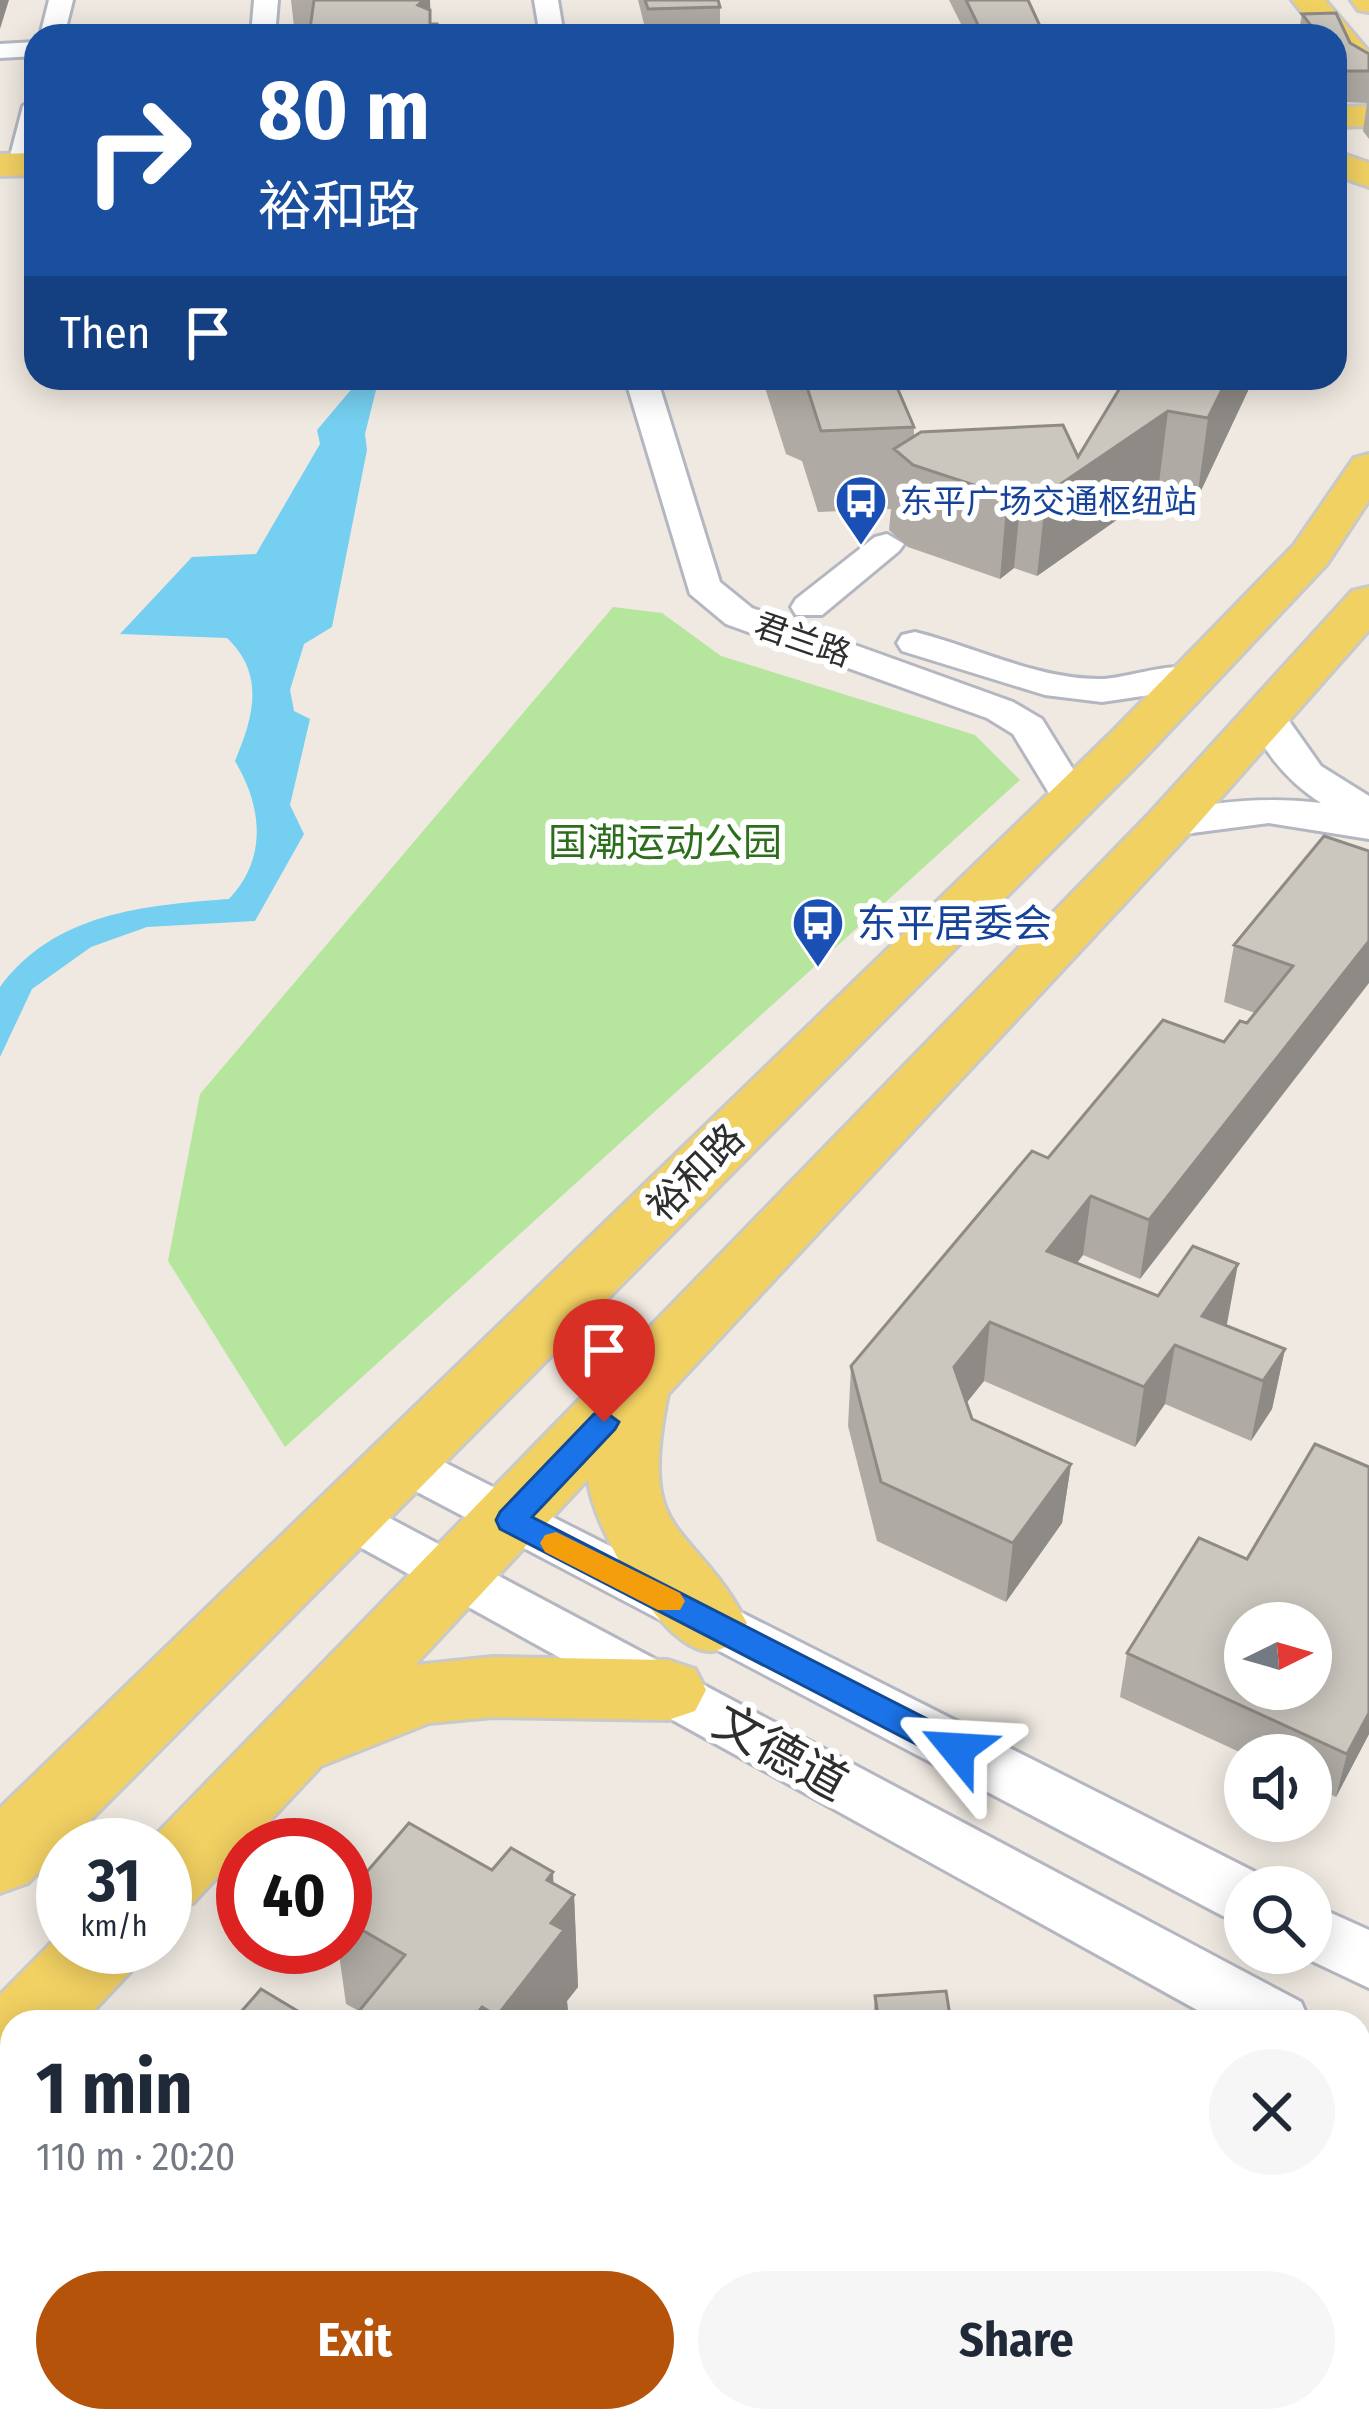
<!DOCTYPE html>
<meta charset="utf-8">
<style>
body{margin:0;font-family:"Fira Sans Condensed","Noto Sans SC",sans-serif;background:#f6f6f7;color:#1f2937;height:100vh;display:flex;flex-direction:column;font-size:45px;white-space:nowrap}
*{box-sizing:border-box;margin:0}
p{font-size:39px;color:#747a83}
.icon{flex:none;width:66px;height:66px;fill:none;stroke:currentColor;stroke-width:2;stroke-linecap:round;stroke-linejoin:round}
.map{position:relative;flex:1;overflow:hidden}
.drawer{position:absolute;left:0px;top:2010px;width:1371px;height:423px;display:flex;flex-direction:column;background:#fff;border-radius:36px 36px 0 0;box-shadow:0 6px 30px #0003}
.drawer>*{flex:none}
.guide{position:absolute;left:24px;top:24px;width:1323px;height:366px;border-radius:36px;box-shadow:0 6px 30px #0003;background:#1a4fa0;color:#fff;overflow:hidden}
.needle{width:78px;rotate:85deg}
.controls{position:absolute;left:1224px;top:1602px;display:grid;gap:24px}
.controls a{display:grid;place-items:center;width:108px;height:108px;border-radius:50%;background:#fff;box-shadow:0 6px 30px #0003;font-size:60px}
.speed{position:absolute;left:36px;top:1818px;display:flex;gap:24px;font-size:60px;font-weight:700;text-align:center}
.speed>*{display:grid;place-content:center;width:156px;height:156px;border-radius:50%;background:#fff;box-shadow:0 6px 30px #0003;line-height:1}
.speed small{font-size:30px;font-weight:400}
.speed .limit{border:18px solid #d22;background:#fff;color:#111}
.pin{position:absolute;display:grid;place-items:center;width:102px;height:102px;color:#fff;margin:-123px -51px;border-radius:50% 50% 50% 0;rotate:-45deg;box-shadow:0 0 12px #0007}
.pin .icon{rotate:45deg}
.me{position:absolute;width:132px;margin:-66px;rotate:297deg;stroke-linejoin:round;filter:drop-shadow(0 0 9px #0008)}
.turn{display:flex;align-items:center;gap:42px;height:252px;padding:0 36px;font-size:54px}
.turn .icon{width:156px;height:156px;stroke-width:2.5}
.turn b{display:block;font-size:84px;line-height:102px}
.then{display:flex;align-items:center;height:114px;padding:0 36px;background:#0003;gap:24px;font-size:45px}
.round{display:grid;place-items:center;flex:none;width:126px;height:126px;border-radius:63px;background:#f6f6f7}
.head{display:flex;align-items:center;justify-content:space-between;height:204px;padding:0 36px}
h1{font-size:72px;font-weight:700;line-height:90px}
.button{display:flex;gap:24px;margin-top:auto;padding:24px 36px}
.button a{flex:1;height:138px;border-radius:72px;background:#b45309;color:#fff;font-size:48px;font-weight:700;line-height:138px;text-align:center}
.button a+a{background:#f6f6f7;color:#1f2937}
.map>svg:first-child{display:block}
</style>
<div class="map">
<svg width="1369" height="2432" viewBox="0 0 1369 2432">
<rect width="100%" height="100%" fill="#efe9e1"/>
<path fill="#b6e59e" d="M613,607L662,613L721,656L975,735L1020,780L285,1447L168,1261L200,1094Z"/>
<path fill="#75cff0" d="M361,378H379L365,434L367,450L332,627L304,644L290,690L294,711L310,719L290,805L304,834L255,921L147,927L91,947L32,989L0,1057V987C54,913 145,905 229,899C268,858 262,806 235,761C253,718 266,675 227,638L120,634L192,557L256,554L320,444L317,430Z"/>
<g fill="none" stroke-linecap="round" stroke-linejoin="round">
<g stroke="#b4b7c1" stroke-width="6">
<path id="minor" d="M49,0H73L64,36H40Z
M254,0H278L275,36H251Z
M534,0H558L564,36H540Z
M506,27L517,36H424L436,29Z
M36,42V56L0,58V44Z
M36,98V164L32,170H12L8,164L23,106Z
M625,378H657L720,582L752,608L1013,702L1042,719L1092,800L1086,808H1058L1013,734L987,718L726,624L690,594Z
M887,534L904,544L899,551L822,615H796L791,607L796,599L875,537Z
M915,632C975,647 1037,679 1099,679C1127,680 1191,652 1209,678L1190,689L1102,702L1045,695L902,651L897,643L902,635Z
M1267,705L1280,708L1321,766L1369,796V839L1269,823L1169,836L1155,833L1149,824L1155,815C1210,802 1264,796 1321,803C1287,781 1264,753 1248,716Z
M404,1442L1267,1878L1271,1887H1245V1923L1223,1916L385,1475L378,1461L385,1447Z
M348,1496L1301,2002L1310,2022H1219L329,1530L321,1516L329,1502Z
M1311,1904L1369,1930V1988L1295,1953H1311Z
M1359,2037L1369,2040V2101L1359,2098Z"/>
</g>
<g stroke="#c9c9c9" stroke-width="6">
<path id="major" d="M1292,0H1325L1369,52V83C1348,78 1335,57 1335,36H1321Z
M1351,0H1369V12L1358,10Z
M1369,106V126L1335,127V107Z
M1335,151L1369,163V187L1335,175Z
M36,153V175L0,176V154Z
M1369,454V500L1327,564L1147,755L28,1883L0,1893V1808L1111,733L1294,545L1354,458Z
M1369,587V630L1188,835L668,1394C637,1544 689,1515 747,1623L736,1643C728,1646 717,1652 709,1651C660,1649 591,1523 588,1479L415,1665L493,1657L668,1660L695,1669L706,1690L695,1711L668,1720L493,1717L429,1723L321,1766L193,1903L165,1913V1845H146L1150,813L1352,591Z
M63,1931V1947H142L130,1972L83,2022H12V2053L0,2049V1995Z"/>
</g>
<use href="#minor" fill="#fff" fill-rule="evenodd"/>
<use href="#major" fill="#f2d163" fill-rule="evenodd"/>
</g>
<path fill="#afaba4" d="M291,0H429L310,26L294,27Z
M638,0H718L720,7V36H647Z
M949,0H1028L1040,26L1039,36H967Z
M1302,14L1369,54V139L1363,131L1367,103L1341,102L1335,94V36H1298Z
M762,378H893L914,427V436L1078,457L1126,378H1254L1197,499L1158,491L1037,576L1014,568L1000,579L908,547L889,530L891,509L818,512L802,461L786,454Z
M1369,851L1140,1279L1083,1255L1077,1263L1227,1324L1226,1325L1285,1349L1272,1409L1251,1441L1165,1404L1135,1447L984,1381L966,1403L972,1419L1071,1464L1062,1523L1006,1602L877,1541L848,1426L851,1366L1048,1158L1224,1042L1247,1023L1255,1013L1224,1002L1234,945Z
M1127,1653L1369,1734L1336,1797L1311,1785V1755H1246L1120,1697Z
M492,1870L553,1884L574,1895L578,1987L567,2001L569,2022H350L359,2011L346,2004L338,1947H345V1897Z
M875,1996L951,2022H873Z
M12,2276V2421H240L232,2432H0V2290Z
M1164,2421H1359L1369,2432H1166Z"/>
<path fill="#8e8b86" d="M0,0H9L0,29Z
M424,0H430L431,27L418,5Z
M1228,378H1254L1197,499L1208,418Z
M1168,411L1158,491L1037,576L1046,494Z
M1022,486L1014,568L1000,579L1007,496Z
M1369,941V983L1140,1279L1149,1220Z
M1091,1196L1083,1255L1040,1310L1047,1251Z
M1238,1264L1227,1324L1204,1357L1202,1316Z
M990,1322L984,1381L948,1426L954,1367Z
M1175,1345L1165,1404L1135,1447L1144,1387Z
M1285,1349L1272,1409L1251,1441L1263,1381Z
M1071,1464L1062,1523L1006,1602L1013,1543Z
M1369,1713V1734L1336,1797L1347,1754Z
M553,1872L555,1918L574,1895L578,1987L567,2001L569,2022H498L497,2016L547,1880Z
M482,2007L484,2022H471Z
M173,2421H240L232,2432H165Z"/>
<path fill="#cbc7bf" stroke="#8e8b86" stroke-width="3" fill-rule="evenodd" d="M314,0H424L418,5L430,10V24H437L438,36H309Z
M645,0H718L720,7L648,9Z
M966,0H1028L1040,26L979,27Z
M1336,13L1350,43L1369,54V71H1346L1335,56V36H1319L1302,14Z
M86,28L163,36H84Z
M1335,185H1338L1335,251Z
M797,378H893L914,427L821,431L805,381Z
M1126,378H1228L1208,418L1168,411L1046,494L1022,486L1007,496L913,465L894,449L921,432L1063,425L1078,457Z
M1324,836L1369,851V941L1149,1220L1091,1196L1047,1251L1158,1296L1193,1246L1238,1264L1202,1316L1285,1349L1263,1381L1175,1345L1144,1387L990,1322L954,1367L972,1419L1071,1464L1013,1543L881,1482L851,1366L1032,1151L1048,1158L1163,1020L1224,1042L1240,1021L1247,1023L1293,966L1234,945Z
M1315,1444L1369,1467V1713L1347,1754L1127,1653L1199,1538L1247,1559ZM1245,1623H1311V1689H1245Z
M409,1823L492,1870L511,1848L553,1872L547,1880L574,1895L551,1923L564,1930L497,2016L482,2007L471,2022H350L405,1955L345,1920V1897Z
M261,1989L316,2022H232Z
M946,1991L951,2022H879L875,1996Z
M12,2276V2387L0,2378V2290Z
M1359,2334L1369,2372V2432H1208L1206,2421H1359Z
M18,2421H173L165,2432H9Z"/>
<path fill="#1a73e8" stroke="#114b97" stroke-width="3" d="M604,1411L619,1422L615,1429L532,1517L968,1740L973,1749L968,1759H945L500,1529L496,1520L500,1512L594,1414Z"/>
<path fill="#f59e0b" d="M556,1532L680,1593L685,1601L680,1610H658L545,1552L540,1543L545,1535Z"/>
<defs>
<g id="bus-pin" transform="scale(2.7)"><path d="M0 17L-7.5 6A9.5 9.5 0 1 1 7.5 6Z" fill="#1a4fb4" stroke="#fff"/><path d="M-5-6H5V4H4V6H2V4H-2V6H-4V4H-5ZM-3.5-4V0h7V-4ZM-3.5 1.2v1.5H-2V1.2ZM2 1.2v1.5H3.5V1.2Z" fill="#fff"/></g>
</defs>
<g fill-rule="evenodd">
<use href="#bus-pin" x="861" y="501"/>
<use href="#bus-pin" x="818" y="923"/>
</g>
<g text-anchor="middle" stroke-width="12" stroke-linejoin="round" paint-order="stroke">
<g font-size="33" fill="#164399" stroke="#fff" text-anchor="start">
<text x="900" y="513">东平广场交通枢纽站</text>
</g>
<g font-size="33" fill="#2e2e2e" stroke="#fff">
<text transform="translate(803 639) rotate(19)" y="12">君兰路</text>
</g>
<g font-size="39" fill="#2c6e1b" stroke="#fff">
<text x="665" y="856">国潮运动公园</text>
</g>
<g font-size="39" fill="#164399" stroke="#fff" text-anchor="start">
<text x="857" y="937">东平居委会</text>
</g>
<g font-size="39" fill="#2e2e2e" stroke="#fff">
<text transform="translate(695 1172) rotate(-45)" y="14">裕和路</text>
</g>
<g font-size="48" fill="#2e2e2e" stroke="#fff">
<text transform="translate(781 1752) rotate(29)" y="17">文德道</text>
</g>
</g>
</svg>
<div class="controls">
<a><svg class="needle" viewBox="-14 -14 28 28"><path d="M0-13l5 13h-10z" fill="#e53935"/><path d="M0 13l5-13h-10z" fill="#747a83"/></svg></a>
<a><svg class="icon" aria-label="sound" viewBox="0 0 24 24"><path d="M4 9h4l5-4v14l-5-4H4zM17 9q2 3 0 6"/></svg></a>
<a><svg class="icon" aria-label="search" viewBox="0 0 24 24"><circle cx="10" cy="10" r="6"/><path d="M15 15l6 6"/></svg></a>
</div>
<div class="speed"><div>31<small>km/h</small></div><div class="limit">40</div></div>
<div class="pin" style="left:604px;top:1422px;background:#d93025"><svg class="icon" aria-label="arrive" viewBox="0 0 24 24"><path d="M6 21V4h12l-3 4 3 4H6"/></svg></div>
<svg class="me" style="left:957px;top:1749px" viewBox="-20 -20 40 40"><path d="M0-17L14 15 0 8-14 15z" fill="#1a73e8" stroke="#fff" stroke-width="4"/></svg>
<div class="guide">
<div class="turn"><svg class="icon" aria-label="right" viewBox="0 0 24 24"><path d="M7 20v-9h11M14 6l5 5-5 5"/></svg><div><b>80 m</b>裕和路</div></div>
<div class="then">Then<svg class="icon" aria-label="arrive" viewBox="0 0 24 24"><path d="M6 21V4h12l-3 4 3 4H6"/></svg></div>
</div>
<section class="drawer">
<div class="head"><div><h1>1 min</h1><p>110 m · 20:20</p></div><a class="round"><svg class="icon" aria-label="close" viewBox="0 0 24 24"><path d="M6 6l12 12M18 6L6 18"/></svg></a></div>
<div class="button"><a>Exit</a><a>Share</a></div>
</section>
</div>
